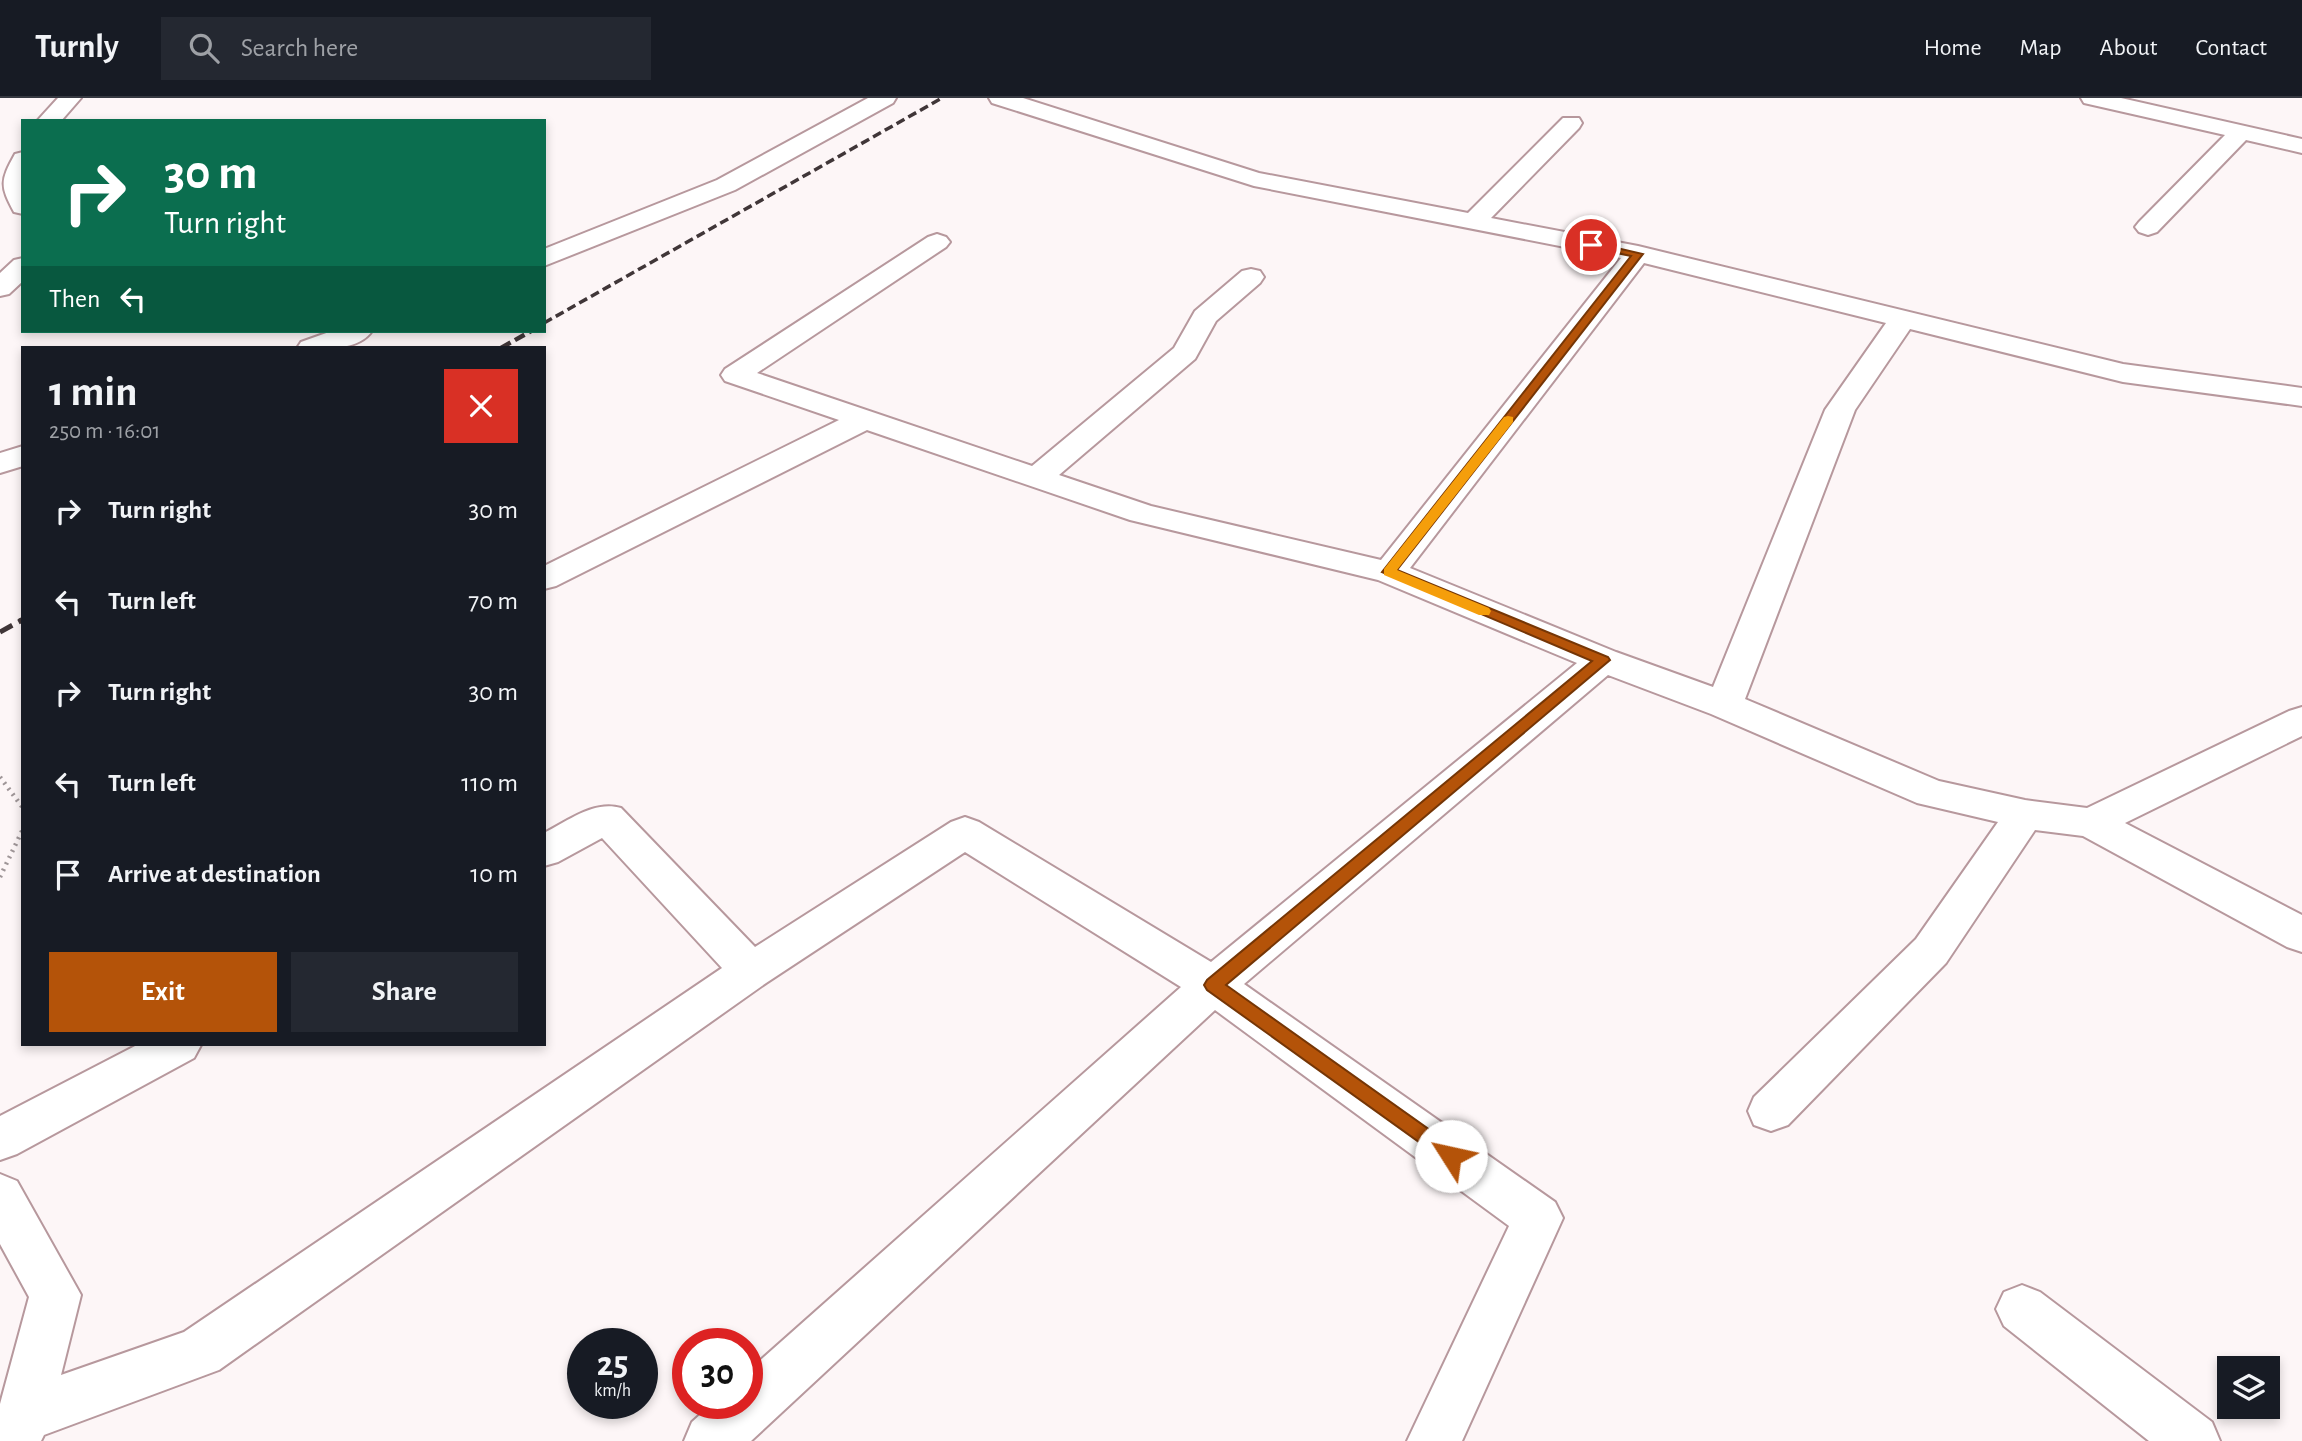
<!DOCTYPE html>
<meta charset="utf-8">
<style>
body{margin:0;font-family:"Alegreya Sans",sans-serif;background:#242831;color:#f1f3f6;height:100vh;display:flex;flex-direction:column;font-size:26px;white-space:nowrap}
*{box-sizing:border-box;margin:0}
p{font-size:23px;color:#9ea1a6}
.icon{flex:none;width:38px;height:38px;fill:none;stroke:currentColor;stroke-width:2;stroke-linecap:round;stroke-linejoin:round}
.map{position:relative;flex:1;overflow:hidden}
.drawer{position:absolute;left:21px;top:248px;width:525px;height:700px;display:flex;flex-direction:column;background:#171b24;border-radius:0px;box-shadow:0 4px 10px #0003}
.drawer>*{flex:none}
.banner{position:absolute;left:21px;top:21px;width:525px;height:214px;border-radius:0px;box-shadow:0 4px 10px #0003;background:#0b6e4f;color:#fff;overflow:hidden}
.fabs{position:absolute;left:2217px;top:1258px;display:grid;gap:14px}
.fabs a{display:grid;place-items:center;width:63px;height:63px;border-radius:0px;background:#171b24;box-shadow:0 4px 10px #0003;font-size:35px}
.speed{position:absolute;left:567px;top:1230px;display:flex;gap:14px;font-size:35px;font-weight:700;text-align:center}
.speed>*{display:grid;place-content:center;width:91px;height:91px;border-radius:50%;background:#171b24;box-shadow:0 4px 10px #0003;line-height:1}
.speed small{font-size:18px;font-weight:400}
.speed .limit{border:10px solid #d22;background:#fff;color:#111}
.pin{position:absolute;display:grid;place-items:center;width:60px;height:60px;color:#fff;margin:-30px;border:4px solid #fff;border-radius:50%;box-shadow:0 2px 7px #0007}
.me{position:absolute;width:77px;margin:-38px;rotate:305deg;stroke-linejoin:round;filter:drop-shadow(0 0 5px #0008)}
.turn{display:flex;align-items:center;gap:24px;height:147px;padding:0 28px;font-size:32px}
.turn .icon{width:91px;height:91px;stroke-width:2.5}
.turn b{display:block;font-size:49px;line-height:60px}
.then{display:flex;align-items:center;height:66px;padding:0 28px;background:#0003;gap:14px;font-size:26px}
.round{display:grid;place-items:center;flex:none;width:74px;height:74px;border-radius:0px;background:#242831}
.summary{display:flex;align-items:center;justify-content:space-between;height:119px;padding:0 28px}
h1{font-size:42px;font-weight:700;line-height:52px}
.cta{display:flex;gap:14px;margin-top:auto;padding:14px 28px}
.cta a{flex:1;height:80px;border-radius:0px;background:#b45309;color:#fff;font-size:28px;font-weight:700;line-height:80px;text-align:center}
.cta a+a{background:#242831;color:#f1f3f6}
ul{padding:0;list-style:none}
li{display:flex;align-items:center;gap:21px;height:91px;padding:0 28px}
li div{flex:1}
li b{display:block;font-size:26px}
li em{font-style:normal}
header{display:flex;align-items:center;gap:42px;box-sizing:border-box;height:98px;padding:0 35px;background:#171b24;border-bottom:2px solid #363941}
header strong{font-size:33px}
nav{display:flex;gap:38px;margin-inline-start:auto;font-size:24px}
.search{width:490px;height:63px;background:#242831;display:flex;align-items:center;gap:18px;box-sizing:border-box;padding:0 24px;border-radius:0px;color:#9ea1a6;font-size:26px}
.map>svg:first-child{display:block}
</style>
<header>
<strong>Turnly</strong>
<div class="search"><svg class="icon" aria-label="search" viewBox="0 0 24 24"><circle cx="10" cy="10" r="6"/><path d="M15 15l6 6"/></svg>Search here</div>
<nav><a>Home</a><a>Map</a><a>About</a><a>Contact</a></nav>
</header>
<div class="map">
<svg width="2302" height="1343" viewBox="0 0 2302 1343">
<rect width="100%" height="100%" fill="#fdf6f7"/>
<g fill="none" stroke-linecap="round" stroke-linejoin="round">
<g stroke="#b7989d" stroke-width="4">
<path id="minor" d="M58,0H81L61,23H37Z
M868,0H896L893,5L735,92L544,168V151L717,82Z
M989,0H1023L1259,75L1468,115L1563,20H1579L1582,25L1579,30L1491,120L1638,148L2123,266L2302,290V308L2123,284L1910,231L1855,312L1745,601L1939,683L2025,702L2087,710L2289,613L2302,609V638L2125,725L2302,817V854L2287,849L2083,738L2035,732L1946,865L1788,1027L1771,1033L1754,1027L1748,1013L1754,999L1916,841L1998,724L1917,705L1711,616L1608,577L1244,886L1555,1104L1563,1120L1462,1343H1407L1509,1128L1215,912L751,1343H684L692,1324L712,1306H747V1274L1181,889L965,754L766,885L219,1272L44,1337L41,1343H0V1306L29,1199L0,1146V1076L17,1083L81,1197L61,1277L184,1234L722,870L602,740L558,764L544,768V735C568,723 594,702 621,710L755,849L951,724L965,719L979,724L1211,864L1577,565L1378,482L1130,422L867,332L556,488L544,491V468L839,322L725,283L721,277L725,271L928,139L937,136L946,139L950,144L946,149L757,275L1032,368L1174,250L1195,213L1242,173L1251,171L1260,173L1264,179L1260,185L1216,223L1195,261L1059,377L1151,408L1381,462L1621,160L1254,88L992,5ZM1644,165L1886,225L1825,312L1713,589L1616,554L1410,470Z
M2081,0H2121L2302,41V55L2246,42L2157,134L2148,137L2139,134L2135,129L2139,124L2225,37L2084,5Z
M23,54V116L14,114C0,88 0,83 15,56Z
M23,160V183L9,196L0,198V175L14,162Z
M332,233H372C358,254 319,251 297,250L301,244Z
M23,348V368L0,375V355Z
M137,947H201L194,960L17,1056L0,1062V1018Z
M2022,1187L2040,1194L2212,1324L2220,1343H2149L2004,1228L1996,1211L2004,1194Z"/>
</g>
<path stroke="#9f9698" stroke-width="4.5" stroke-dasharray="2 5" stroke-linecap="butt" d="M0,679L23,710
M0,779L23,731"/>
<use href="#minor" fill="#fff" fill-rule="evenodd"/>
<path stroke="#403638" stroke-width="3.5" stroke-dasharray="9 4.5" stroke-linecap="butt" d="M544,225L942,0"/>
<path stroke="#403638" stroke-width="4.5" stroke-dasharray="11 5" stroke-linecap="butt" d="M501,250L531,233
M19,523L23,521"/>
<path stroke="#403638" stroke-width="5" stroke-dasharray="14 7" stroke-linecap="butt" d="M0,534L22,522"/>
</g>
<path fill="#b45309" stroke="#753606" stroke-width="2" d="M1591,144L1643,156L1397,472L1608,559L1610,562L1226,887L1458,1052L1461,1058L1458,1064L1451,1067L1207,892L1204,887L1207,882L1592,563L1382,474L1631,158L1587,149L1585,147Z"/>
<path fill="#f59e0b" d="M1508,318L1513,319V324L1397,472L1489,510L1491,513L1489,517H1479L1384,477V471L1504,319Z"/>
</svg>
<div class="fabs">
<a><svg class="icon" aria-label="layers" viewBox="0 0 24 24"><path d="M12 4l9 5-9 5-9-5zM3 14l9 5 9-5"/></svg></a>
</div>
<div class="speed"><div>25<small>km/h</small></div><div class="limit">30</div></div>
<div class="pin" style="left:1591px;top:147px;background:#d93025"><svg class="icon" aria-label="arrive" viewBox="0 0 24 24"><path d="M6 21V4h12l-3 4 3 4H6"/></svg></div>
<svg class="me" style="left:1451px;top:1058px" viewBox="-20 -20 40 40"><circle r="19" fill="#fff"/><path d="M0-13L10 11 0 6-10 11z" fill="#b45309"/></svg>
<div class="banner">
<div class="turn"><svg class="icon" aria-label="right" viewBox="0 0 24 24"><path d="M7 20v-9h11M14 6l5 5-5 5"/></svg><div><b>30 m</b>Turn right</div></div>
<div class="then">Then<svg class="icon" aria-label="left" viewBox="0 0 24 24"><path d="M17 20v-9H6M10 6l-5 5 5 5"/></svg></div>
</div>
<section class="drawer">
<div class="summary"><div><h1>1 min</h1><p>250 m · 16:01</p></div><a class="round" style="background:#d93025;color:#fff"><svg class="icon" aria-label="close" viewBox="0 0 24 24"><path d="M6 6l12 12M18 6L6 18"/></svg></a></div>
<ul>
<li><svg class="icon" aria-label="right" viewBox="0 0 24 24"><path d="M7 20v-9h11M14 6l5 5-5 5"/></svg><div><b>Turn right</b></div><em>30 m</em></li>
<li><svg class="icon" aria-label="left" viewBox="0 0 24 24"><path d="M17 20v-9H6M10 6l-5 5 5 5"/></svg><div><b>Turn left</b></div><em>70 m</em></li>
<li><svg class="icon" aria-label="right" viewBox="0 0 24 24"><path d="M7 20v-9h11M14 6l5 5-5 5"/></svg><div><b>Turn right</b></div><em>30 m</em></li>
<li><svg class="icon" aria-label="left" viewBox="0 0 24 24"><path d="M17 20v-9H6M10 6l-5 5 5 5"/></svg><div><b>Turn left</b></div><em>110 m</em></li>
<li><svg class="icon" aria-label="arrive" viewBox="0 0 24 24"><path d="M6 21V4h12l-3 4 3 4H6"/></svg><div><b>Arrive at destination</b></div><em>10 m</em></li>
</ul>
<div class="cta"><a>Exit</a><a>Share</a></div>
</section>
</div>
